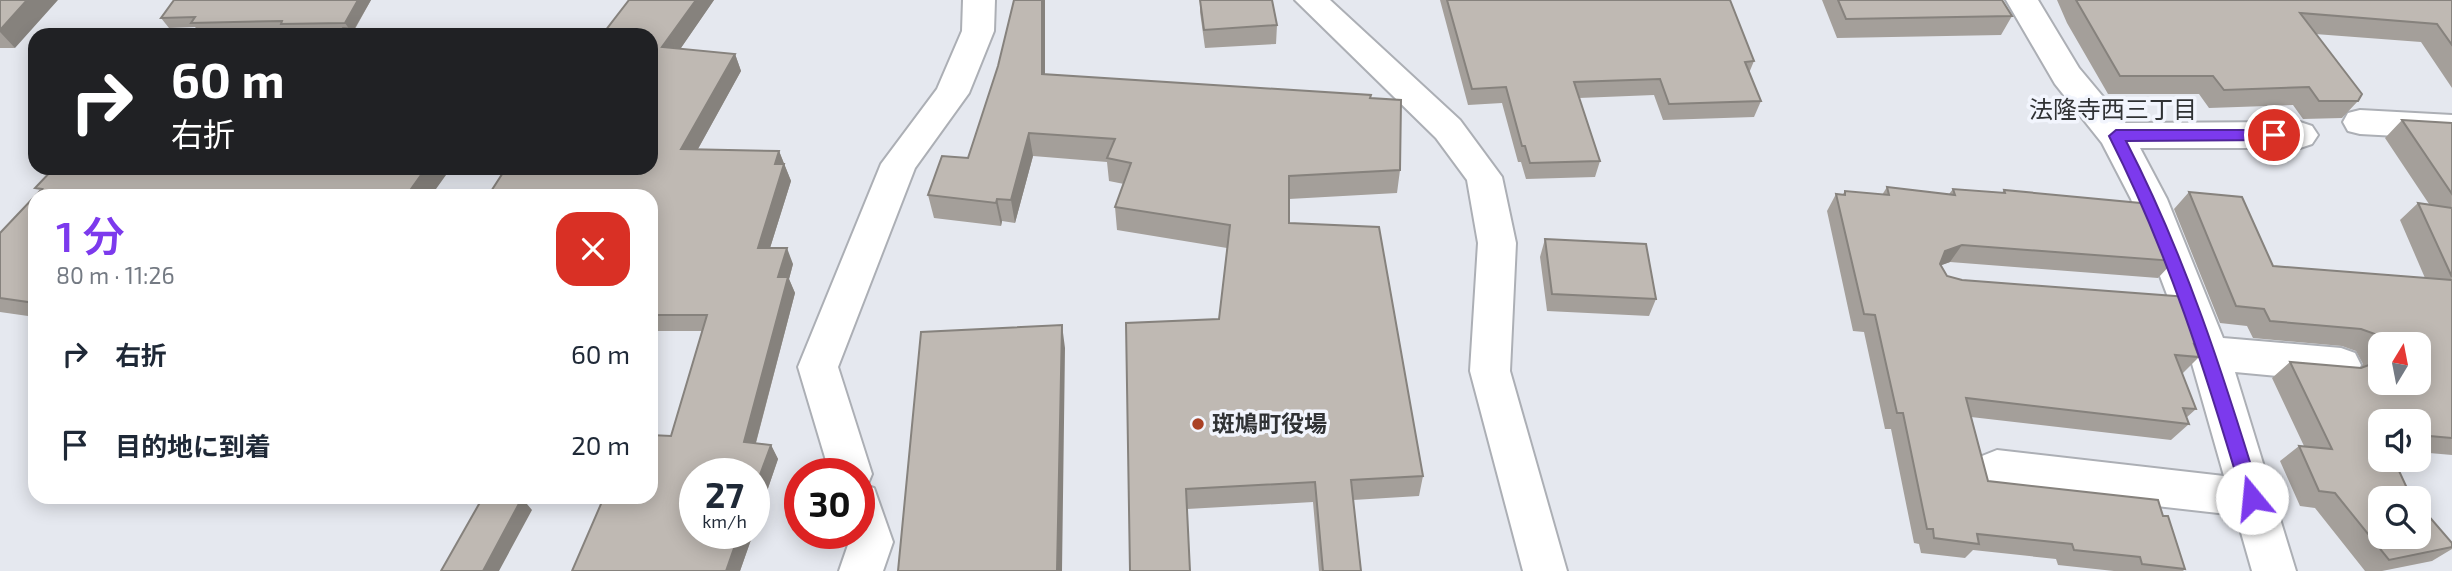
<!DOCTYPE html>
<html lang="ja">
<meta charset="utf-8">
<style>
body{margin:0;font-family:"Exo 2","Noto Sans JP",sans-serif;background:#f2f2f3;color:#1f2937;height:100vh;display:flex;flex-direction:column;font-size:26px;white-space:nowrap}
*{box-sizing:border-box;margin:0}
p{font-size:23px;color:#747a83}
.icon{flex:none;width:38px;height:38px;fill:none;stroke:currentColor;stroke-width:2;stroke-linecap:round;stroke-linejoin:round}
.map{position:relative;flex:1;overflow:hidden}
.details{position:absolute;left:28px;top:189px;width:630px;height:315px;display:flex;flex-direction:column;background:#fff;border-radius:21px;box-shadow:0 4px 18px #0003}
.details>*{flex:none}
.guide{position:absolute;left:28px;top:28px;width:630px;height:147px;border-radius:21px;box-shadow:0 4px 18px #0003;background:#202124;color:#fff;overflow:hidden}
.needle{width:46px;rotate:10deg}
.tools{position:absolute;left:2368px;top:332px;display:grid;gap:14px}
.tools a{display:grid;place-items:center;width:63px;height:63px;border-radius:14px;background:#fff;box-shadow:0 4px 18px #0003;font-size:35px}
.speed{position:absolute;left:679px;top:458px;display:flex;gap:14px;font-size:35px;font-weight:700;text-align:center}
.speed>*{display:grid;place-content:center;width:91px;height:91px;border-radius:50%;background:#fff;box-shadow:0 4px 18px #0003;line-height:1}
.speed small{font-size:18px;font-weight:400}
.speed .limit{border:10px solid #d22;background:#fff;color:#111}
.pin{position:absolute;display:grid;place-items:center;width:60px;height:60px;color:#fff;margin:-30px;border:4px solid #fff;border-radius:50%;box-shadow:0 2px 7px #0007}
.me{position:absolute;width:77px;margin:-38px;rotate:343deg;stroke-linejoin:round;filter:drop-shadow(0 0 5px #0008)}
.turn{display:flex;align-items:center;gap:24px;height:147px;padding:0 28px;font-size:32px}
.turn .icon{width:91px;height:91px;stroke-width:2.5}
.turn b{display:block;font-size:49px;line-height:60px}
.round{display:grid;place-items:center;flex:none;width:74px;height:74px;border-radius:21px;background:#f2f2f3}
.head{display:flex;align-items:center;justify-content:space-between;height:119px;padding:0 28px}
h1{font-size:42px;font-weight:600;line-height:52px;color:#7c3aed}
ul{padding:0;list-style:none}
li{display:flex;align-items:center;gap:21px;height:91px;padding:0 28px}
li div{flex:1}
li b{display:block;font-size:26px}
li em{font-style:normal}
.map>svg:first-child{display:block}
</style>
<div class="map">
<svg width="2452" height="571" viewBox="0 0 2452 571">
<rect width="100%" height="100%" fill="#e5e8ef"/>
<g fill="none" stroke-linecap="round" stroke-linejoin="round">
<g stroke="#acafb5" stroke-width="4">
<path id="street" d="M963,0H995L994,31L969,93L915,168L838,367L872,474L867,486L874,488L893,542L883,571H839L849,542L846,534H859V474H830L798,367L881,164L937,89L962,31Z
M1295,0H1330L1460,120L1502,177L1516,243L1510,371L1567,571H1523L1470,371L1478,243L1467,180L1436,138Z
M2006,0H2038L2079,68L2125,123L2300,122L2312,126L2318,135L2312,144L2300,148H2140L2167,199L2223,338L2341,348L2355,353L2361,365L2355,377L2341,382L2235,372L2296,571H2252L2236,515L1997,488L1982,482L1976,469L1982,456L1997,450L2224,476L2189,353L2131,199L2102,143L2055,84Z
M2360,110L2452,115V139L2360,134L2348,131L2343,122L2348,113Z"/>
</g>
<use href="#street" fill="#fff" fill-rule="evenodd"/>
</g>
<path fill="#a49f9a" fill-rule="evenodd" d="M0,0L15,48H0Z
M174,0H371L355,29L338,34H288L286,32L200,33L195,27L169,28L161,18Z
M629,0H714L680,49L735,54L741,71L698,149L779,151L791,181L770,248L793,264L789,279L795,293L756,443L771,445L778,459L754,529V474L695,534H753L740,571H572L671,436L702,331H651V196Z
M1014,0H1045V74L1370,98L1400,170L1397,193L1289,199V223L1423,476L1419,496L1353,500L1361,571H1319L1313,502L1187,509L1130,571L1219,319L1227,248L1117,230L1115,207L1124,184L1109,181L1107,162L1033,156L1015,223L1002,221L1001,226L934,218L928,195L968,158L998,66Z
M1200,0H1272L1277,25L1276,44L1205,48L1200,12Z
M1440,0H1730L1754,61L1749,73L1761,101L1754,117L1663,120L1654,95L1579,98L1600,161L1595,177L1526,179L1521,162H1518L1502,103L1468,105Z
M1822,0H2002L2012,16L2001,35L1837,38Z
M2057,0H2452V88L2421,42L2315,34L2358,101L2342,118L2303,119L2293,105L2209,108L2199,94H2108L2067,23Z
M2402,120L2452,123V455L2418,452V422H2380V460L2420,515L2452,543V549L2432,561L2382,571H2365L2315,508L2300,506L2280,461L2299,446H2304L2272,378L2290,362L2361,368L2363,364L2356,351L2342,346L2253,338L2247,326L2220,323L2174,209L2189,192L2273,266L2425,278L2400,220L2418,203L2429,204L2385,138ZM2380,345H2418L2380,383Z
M1887,187L1949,194L1953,189L2002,193L2004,190L2174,261L2158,278L1950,262L1941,265L1947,276L1962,280L2190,302L2185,307L2200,345L2196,350L2199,357L2182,374L2196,409L2186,418L2189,424L2171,440L1971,417L1988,481L2163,516L2185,569L2183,571H2114L2058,565L2056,559L1973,550L1965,558L1921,553L1919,544L1914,543L1891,429H1885L1864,332L1853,331L1827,211L1836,194H1843L1845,191L1882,195Z
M35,196V317L0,312V233Z
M1545,239L1656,299L1649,316L1547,311L1540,257Z"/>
<path fill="#86827d" d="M27,0H58L15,48L0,32V30Z
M358,0H371L352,33L345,23Z
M696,0H714L670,64L662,47Z
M1042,0H1045V98L1042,74Z
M735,54L741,71L689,165L681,149Z
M1029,133L1033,156L1015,223L1011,200Z
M779,151L791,181L765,264L758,248L775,164Z
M426,168H451L431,196H406Z
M997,199L1002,221L1001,226L996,203Z
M1962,245L1950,262L1934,268L1945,251Z
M787,248L793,264L789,279L795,293L752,457L744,442L778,277Z
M1062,325L1065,348L1062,571H1057Z
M771,445L778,459L754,529V491Z
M522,498L532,510L499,571H483Z
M739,534H753L740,571H726Z"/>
<path fill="#bfb9b3" stroke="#86827d" stroke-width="2" d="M0,0H27L0,30Z
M174,0H358L345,23L281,24L282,21L191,23L195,17L161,18Z
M629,0H696L662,47L735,54L681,149L779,151L775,164H784L758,248H787L778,277H788L744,442L771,445L754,491V474H695V534H739L726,571H572L604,497H651V435L671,436L707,315H651V196H488L506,168H651V35H602Z
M1014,0H1042V74L1371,95L1370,98L1401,100L1400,170L1289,176V223L1379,227L1423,476L1351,480L1361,571H1323L1315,482L1186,489L1190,571H1130L1126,323L1219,319L1230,225L1115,207L1131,163L1107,158L1115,139L1029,133L1011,200L997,199L996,203L928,195L942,156L968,158L998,66Z
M1200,0H1272L1277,25L1204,30Z
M1447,0H1730L1754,61L1745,62L1761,101L1669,104L1660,79L1574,82L1600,161L1530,163L1525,146H1522L1506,87L1472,89Z
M1838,0H2002L2012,16L1846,19Z
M2076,0H2452V45L2437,24L2300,13L2362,94L2358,101H2319L2309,87L2224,90L2213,76H2120Z
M343,28L423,35H337Z
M2402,120L2452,123V194Z
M54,168H426L406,196H35L42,189L35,188Z
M1887,187L1955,195L1953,189L2005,193L2004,190L2151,204L2174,261L1962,245L1945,251L1940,264L1947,276L1962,280L2188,297L2190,302L2182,301L2200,345L2194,344L2199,357L2175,355L2196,409L2183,408L2189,424L1966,398L1988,481L2158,500L2163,516H2168L2185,569L2142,564L2140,557L2074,550L2072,544L1977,534L1979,544L1934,538L1933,529H1927L1903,413H1897L1875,315L1864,314L1836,194L1845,195V191L1889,195Z
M2189,192L2242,197L2273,266L2452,280V438L2418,435V422H2380V460H2394L2412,499H2380V537H2418V512L2420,515L2427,514L2452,543V547L2389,560L2335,493L2319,491L2299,446L2332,449L2290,362L2361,368L2377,362L2380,354V383H2418V345H2381L2375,334L2361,329L2270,321L2264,309L2236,306Z
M35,196V303L0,298V233Z
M2418,203L2452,208V277Z
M1545,239L1646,244L1656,299L1552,294Z
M1062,325L1057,571H898L921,332Z
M483,497H520L522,498L483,571H441Z"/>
<path fill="#7c3aed" stroke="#51269a" stroke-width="2" d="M2116,130H2274L2281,135L2274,140L2126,141C2185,255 2224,376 2261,498L2259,504L2252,506L2246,504L2243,498C2206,373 2168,252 2109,136Z"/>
<circle fill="#aa4125" stroke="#f2f5fd" stroke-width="2.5" cx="1198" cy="424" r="7"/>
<g text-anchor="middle" stroke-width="7" stroke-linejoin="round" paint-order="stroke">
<g font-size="23" font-weight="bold" fill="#303234" stroke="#f2f5fd" text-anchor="start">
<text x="1212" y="432">斑鳩町役場</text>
</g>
<g font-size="24" fill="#303234" stroke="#f2f5fd">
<text x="2113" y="118">法隆寺西三丁目</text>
</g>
</g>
</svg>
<div class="tools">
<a><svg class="needle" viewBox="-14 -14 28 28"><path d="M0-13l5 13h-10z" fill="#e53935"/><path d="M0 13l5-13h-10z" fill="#747a83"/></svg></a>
<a><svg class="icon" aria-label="sound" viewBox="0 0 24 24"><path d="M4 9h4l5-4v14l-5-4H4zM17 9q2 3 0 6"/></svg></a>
<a><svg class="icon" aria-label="search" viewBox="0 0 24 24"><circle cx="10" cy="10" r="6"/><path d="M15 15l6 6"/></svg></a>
</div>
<div class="speed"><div>27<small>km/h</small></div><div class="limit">30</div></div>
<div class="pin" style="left:2274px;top:135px;background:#d93025"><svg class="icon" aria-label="arrive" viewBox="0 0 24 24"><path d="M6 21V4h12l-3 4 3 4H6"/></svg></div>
<svg class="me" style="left:2252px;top:498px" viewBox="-20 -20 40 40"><circle r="19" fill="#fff"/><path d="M0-13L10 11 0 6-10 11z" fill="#7c3aed"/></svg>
<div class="guide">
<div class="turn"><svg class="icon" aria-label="right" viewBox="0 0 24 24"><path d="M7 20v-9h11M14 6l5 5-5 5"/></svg><div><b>60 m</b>右折</div></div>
</div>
<section class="details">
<div class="head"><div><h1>1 分</h1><p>80 m · 11:26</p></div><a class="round" style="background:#d93025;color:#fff"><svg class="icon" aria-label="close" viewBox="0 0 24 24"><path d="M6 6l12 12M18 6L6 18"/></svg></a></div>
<ul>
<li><svg class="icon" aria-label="right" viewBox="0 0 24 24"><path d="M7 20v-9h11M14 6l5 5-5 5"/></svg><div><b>右折</b></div><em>60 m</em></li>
<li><svg class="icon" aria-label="arrive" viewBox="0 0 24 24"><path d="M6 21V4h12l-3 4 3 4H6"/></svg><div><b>目的地に到着</b></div><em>20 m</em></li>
</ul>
</section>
</div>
